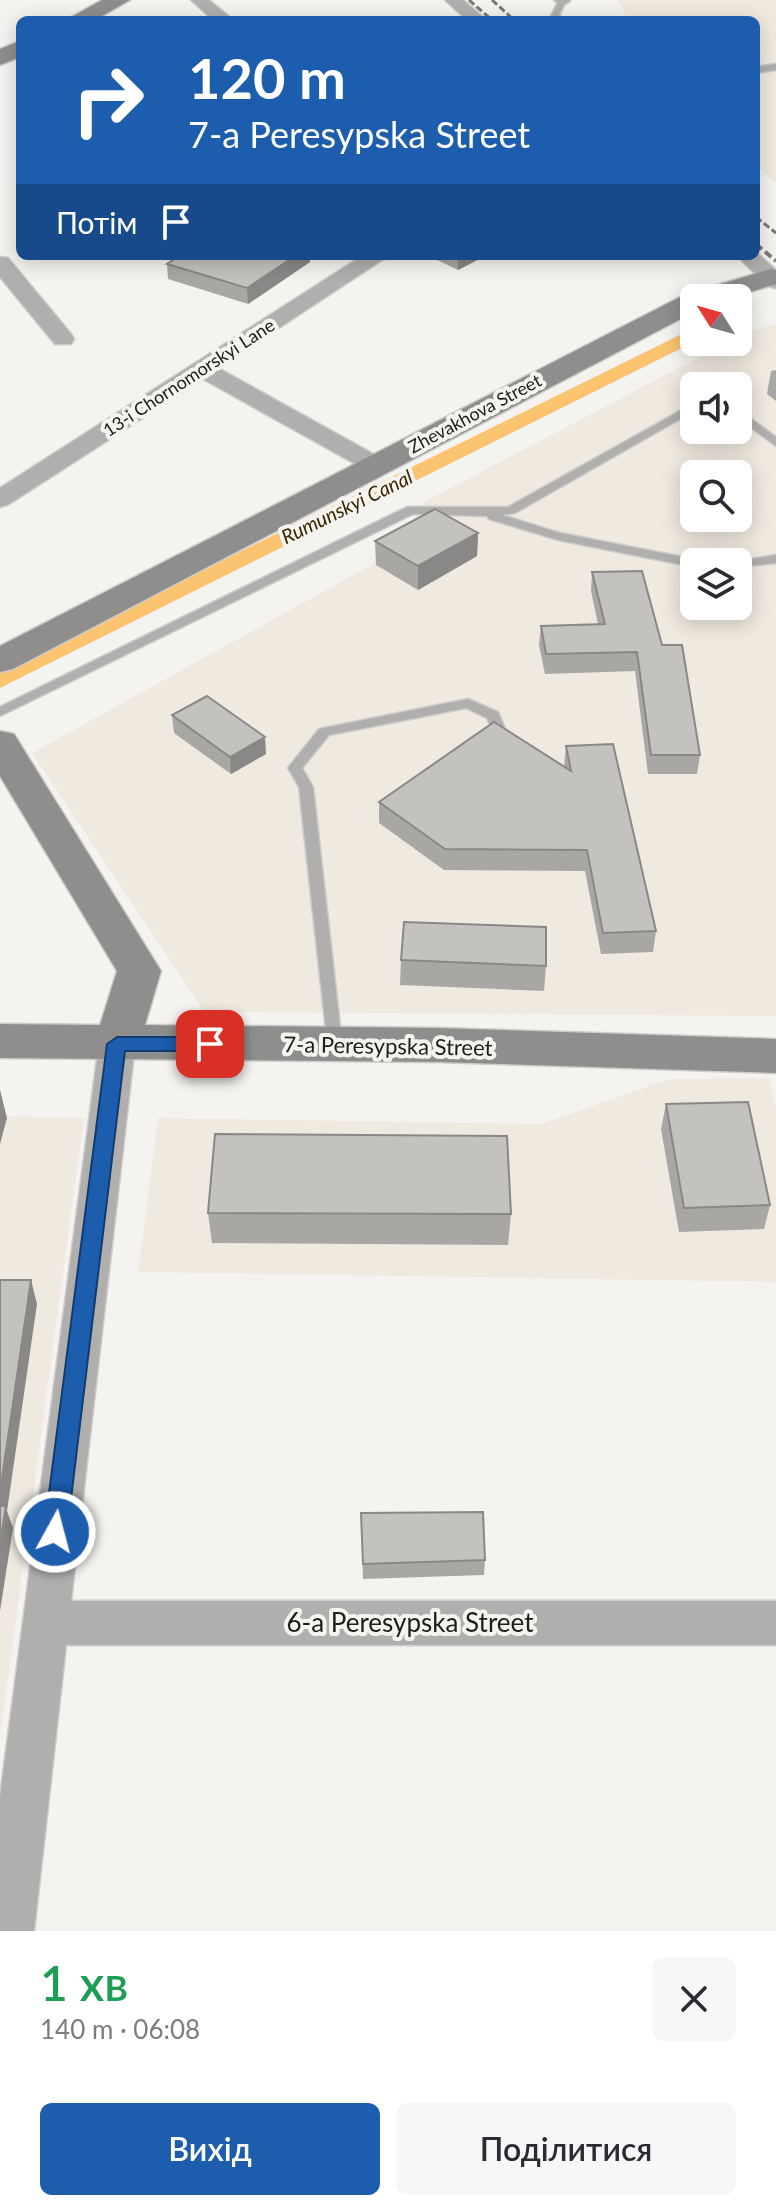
<!DOCTYPE html>
<html lang="uk">
<meta charset="utf-8">
<style>
body{margin:0;font-family:Lato,sans-serif;background:#f7f7f7;color:#2b2b33;height:100vh;display:flex;flex-direction:column;font-size:30px;white-space:nowrap}
*{box-sizing:border-box;margin:0}
p{font-size:26px;color:#7c7c81}
.icon{flex:none;width:44px;height:44px;fill:none;stroke:currentColor;stroke-width:2;stroke-linecap:round;stroke-linejoin:round}
.map{position:relative;height:1931px;overflow:hidden}
.details{display:flex;flex-direction:column;background:#fff;flex:1}
.details>*{flex:none}
.banner{position:absolute;left:16px;top:16px;width:744px;height:244px;border-radius:12px;box-shadow:0 4px 20px #0003;background:#1c5dae;color:#fff;overflow:hidden}
.needle{width:52px;rotate:307deg}
.controls{position:absolute;left:680px;top:284px;display:grid;gap:16px}
.controls a{display:grid;place-items:center;width:72px;height:72px;border-radius:12px;background:#fff;box-shadow:0 4px 20px #0003;font-size:40px}
.pin{position:absolute;display:grid;place-items:center;width:68px;height:68px;color:#fff;margin:-34px;border-radius:16px;box-shadow:0 4px 12px #0006}
.me{position:absolute;width:88px;margin:-44px;rotate:7deg;stroke-linejoin:round;filter:drop-shadow(0 0 6px #0008)}
.turn{display:flex;align-items:center;gap:28px;height:168px;padding:0 40px;font-size:36px}
.turn .icon{width:104px;height:104px;stroke-width:2.5}
.turn b{display:block;font-size:56px;line-height:68px}
.then{display:flex;align-items:center;height:76px;padding:0 40px;background:#0003;gap:16px;font-size:30px}
.round{display:grid;place-items:center;flex:none;width:84px;height:84px;border-radius:12px;background:#f7f7f7}
.headline{display:flex;align-items:center;justify-content:space-between;height:136px;padding:0 40px}
h1{font-size:48px;font-weight:600;line-height:60px;color:#1e9e55}
.button{display:flex;gap:16px;margin-top:auto;padding:16px 40px}
.button a{flex:1;height:92px;border-radius:12px;background:#1c5dae;color:#fff;font-size:32px;font-weight:600;line-height:92px;text-align:center}
.button a+a{background:#f7f7f7;color:#2b2b33}
.map>svg:first-child{display:block}
</style>
<div class="map">
<svg width="776" height="1931" viewBox="0 0 776 1931">
<rect width="100%" height="100%" fill="#f5f3f0"/>
<path fill="#efe9df" fill-rule="evenodd" d="M618,0H776V183L756,166V20H628Z
M776,324V1016L205,1012L32,753L442,526L422,503L728,342H738V337L748,332ZM694,386H738V430H694ZM694,474H738V518H694ZM694,562H738V606H694Z
M769,1078L776,1108V1282L138,1272L158,1118L541,1124L669,1079Z
M0,1116L84,1118L0,1737Z"/>
<g fill="none" stroke-linecap="round" stroke-linejoin="round">
<path fill="#fac471" fill-rule="evenodd" d="M694,328V342L0,688V670Z"/>
<g stroke="#ceccca" stroke-width="3">
<path id="lane" d="M559,0L566,1L559,15L565,20H556L551,16Z
M776,64V70L756,73V67Z
M694,403V411L515,513L502,515L560,533L698,560L700,562H694V567L558,540L489,519L487,516L413,514L0,716V707L407,507H508Z
M738,409L776,437V446L738,418Z
M776,555V563L738,567V562H732Z
M468,699L498,712L506,731L504,734H494L487,718L466,708L329,735L302,768L313,787L342,1044L340,1048H328L299,787L288,768L319,729Z"/>
</g>
<g stroke="#ceccca" stroke-width="3">
<path id="street" d="M191,0H209L233,20H213Z
M445,0H463L486,20H467Z
M554,0H570V1L562,6Z
M756,252L776,270V288L768,286L737,256H756Z
M362,256H388L218,368L386,461L390,466L386,471H368L203,379L9,504L0,507V488Z
M0,257L8,258L71,334L74,339L71,344H55L0,277Z
M117,1031L130,1035L135,1044L71,1601H776V1645H66L34,1931H0V1797L99,1044L104,1035Z"/>
</g>
<g stroke="#ceccca" stroke-width="3">
<path id="secondary" d="M102,0H130L95,20H66Z
M20,41V57L0,65V49Z
M771,269L776,270V284L731,298H694V312L13,669L0,672V646L684,295Z
M0,731L14,734L161,971L145,1025L439,1028L776,1039V1073L439,1062L0,1058V1024L100,1025L117,971L0,776Z"/>
</g>
<use href="#lane" fill="#b0afae" fill-rule="evenodd"/>
<use href="#street" fill="#b0afae" fill-rule="evenodd"/>
<use href="#secondary" fill="#908e8c" fill-rule="evenodd"/>
<path stroke="#7c7a79" stroke-width="3" stroke-dasharray="7 3" stroke-linecap="butt" d="M469,0L492,20
M492,0L514,20
M756,217L776,233"/>
<path stroke="#7c7a79" stroke-width="4" stroke-dasharray="8 4" stroke-linecap="butt" d="M756,244L776,261"/>
</g>
<path fill="#a9a7a4" d="M429,256H485L458,270Z
M245,259L310,262L248,304L168,279L167,264Z
M776,370V401L767,394L771,371Z
M478,533L477,556L418,590L376,565L375,541Z
M592,572L662,645L700,755L697,774H648L635,671L545,674L539,645L541,626L598,624L591,591Z
M172,715L266,754L231,774L174,733Z
M566,746L656,931L653,952L601,954L585,871L444,870L379,823V802L564,767Z
M401,960L546,966L544,991L400,985Z
M666,1104L770,1205L764,1229L679,1232L661,1129Z
M208,1213L511,1214L508,1245L212,1243Z
M361,1513L485,1560L484,1575L363,1579Z"/>
<path fill="#898886" d="M295,256H310V262L248,304L247,288Z
M458,256H485L458,270Z
M478,533L477,556L418,590V566Z
M265,737L266,754L231,774L230,757Z
M0,1090L7,1118L0,1144Z
M31,1280L37,1304L7,1511L13,1528L0,1611V1492Z"/>
<path fill="#c4c2bf" stroke="#898886" stroke-width="2" d="M179,256H235L245,259L251,256H295L247,288L167,264Z
M435,509L478,533L418,566L375,541Z
M642,571L662,645H682L700,755H651L637,652L546,654L541,626L605,624L592,572Z
M207,696L265,737L230,757L172,715Z
M494,722L571,771L566,746L613,744L656,931L603,933L587,850L445,849L379,802Z
M404,922L546,927V966L401,960Z
M748,1102L770,1205L684,1208L666,1104Z
M215,1134L507,1136L511,1214L208,1213Z
M0,1280H31L0,1492Z
M0,1506H6L0,1543Z
M483,1512L485,1560L363,1564L361,1513Z"/>
<path fill="#1c5dae" stroke="#123c71" stroke-width="2" d="M117,1037H210L219,1044L210,1051H125L67,1532L64,1540L55,1543L47,1540L44,1532L107,1044Z"/>
<g text-anchor="middle" stroke-width="8" stroke-linejoin="round" paint-order="stroke">
<g font-size="18" fill="#1e1d1c" stroke="#f5f3f0">
<text transform="translate(189 378) rotate(-33)" y="6">13-i Chornomorskyi Lane</text>
<text transform="translate(475 414) rotate(-28)" y="6">Zhevakhova Street</text>
</g>
<g font-size="20" font-style="italic" fill="#3c2702" stroke="#f5f3f0">
<text transform="translate(347 507) rotate(-26)" y="7">Rumunskyi Canal</text>
</g>
<g font-size="22" fill="#1e1d1c" stroke="#f5f3f0">
<text transform="translate(388 1046) rotate(1)" y="8">7-a Peresypska Street</text>
</g>
<g font-size="26" fill="#1e1d1c" stroke="#f5f3f0">
<text x="410" y="1632">6-a Peresypska Street</text>
</g>
</g>
</svg>
<div class="controls">
<a><svg class="needle" viewBox="-14 -14 28 28"><path d="M0-13l5 13h-10z" fill="#e53935"/><path d="M0 13l5-13h-10z" fill="#7c7c81"/></svg></a>
<a><svg class="icon" aria-label="sound" viewBox="0 0 24 24"><path d="M4 9h4l5-4v14l-5-4H4zM17 9q2 3 0 6"/></svg></a>
<a><svg class="icon" aria-label="search" viewBox="0 0 24 24"><circle cx="10" cy="10" r="6"/><path d="M15 15l6 6"/></svg></a>
<a><svg class="icon" aria-label="layers" viewBox="0 0 24 24"><path d="M12 4l9 5-9 5-9-5zM3 14l9 5 9-5"/></svg></a>
</div>
<div class="pin" style="left:210px;top:1044px;background:#d93025"><svg class="icon" aria-label="arrive" viewBox="0 0 24 24"><path d="M6 21V4h12l-3 4 3 4H6"/></svg></div>
<svg class="me" style="left:55px;top:1532px" viewBox="-20 -20 40 40"><circle r="17" fill="#1c5dae" stroke="#fff" stroke-width="3"/><path d="M0-11L8 9 0 5-8 9z" fill="#fff"/></svg>
<div class="banner">
<div class="turn"><svg class="icon" aria-label="right" viewBox="0 0 24 24"><path d="M7 20v-9h11M14 6l5 5-5 5"/></svg><div><b>120 m</b>7-a Peresypska Street</div></div>
<div class="then">Потім<svg class="icon" aria-label="arrive" viewBox="0 0 24 24"><path d="M6 21V4h12l-3 4 3 4H6"/></svg></div>
</div>
</div>
<section class="details">
<div class="headline"><div><h1>1 хв</h1><p>140 m · 06:08</p></div><a class="round"><svg class="icon" aria-label="close" viewBox="0 0 24 24"><path d="M6 6l12 12M18 6L6 18"/></svg></a></div>
<div class="button"><a>Вихід</a><a>Поділитися</a></div>
</section>
